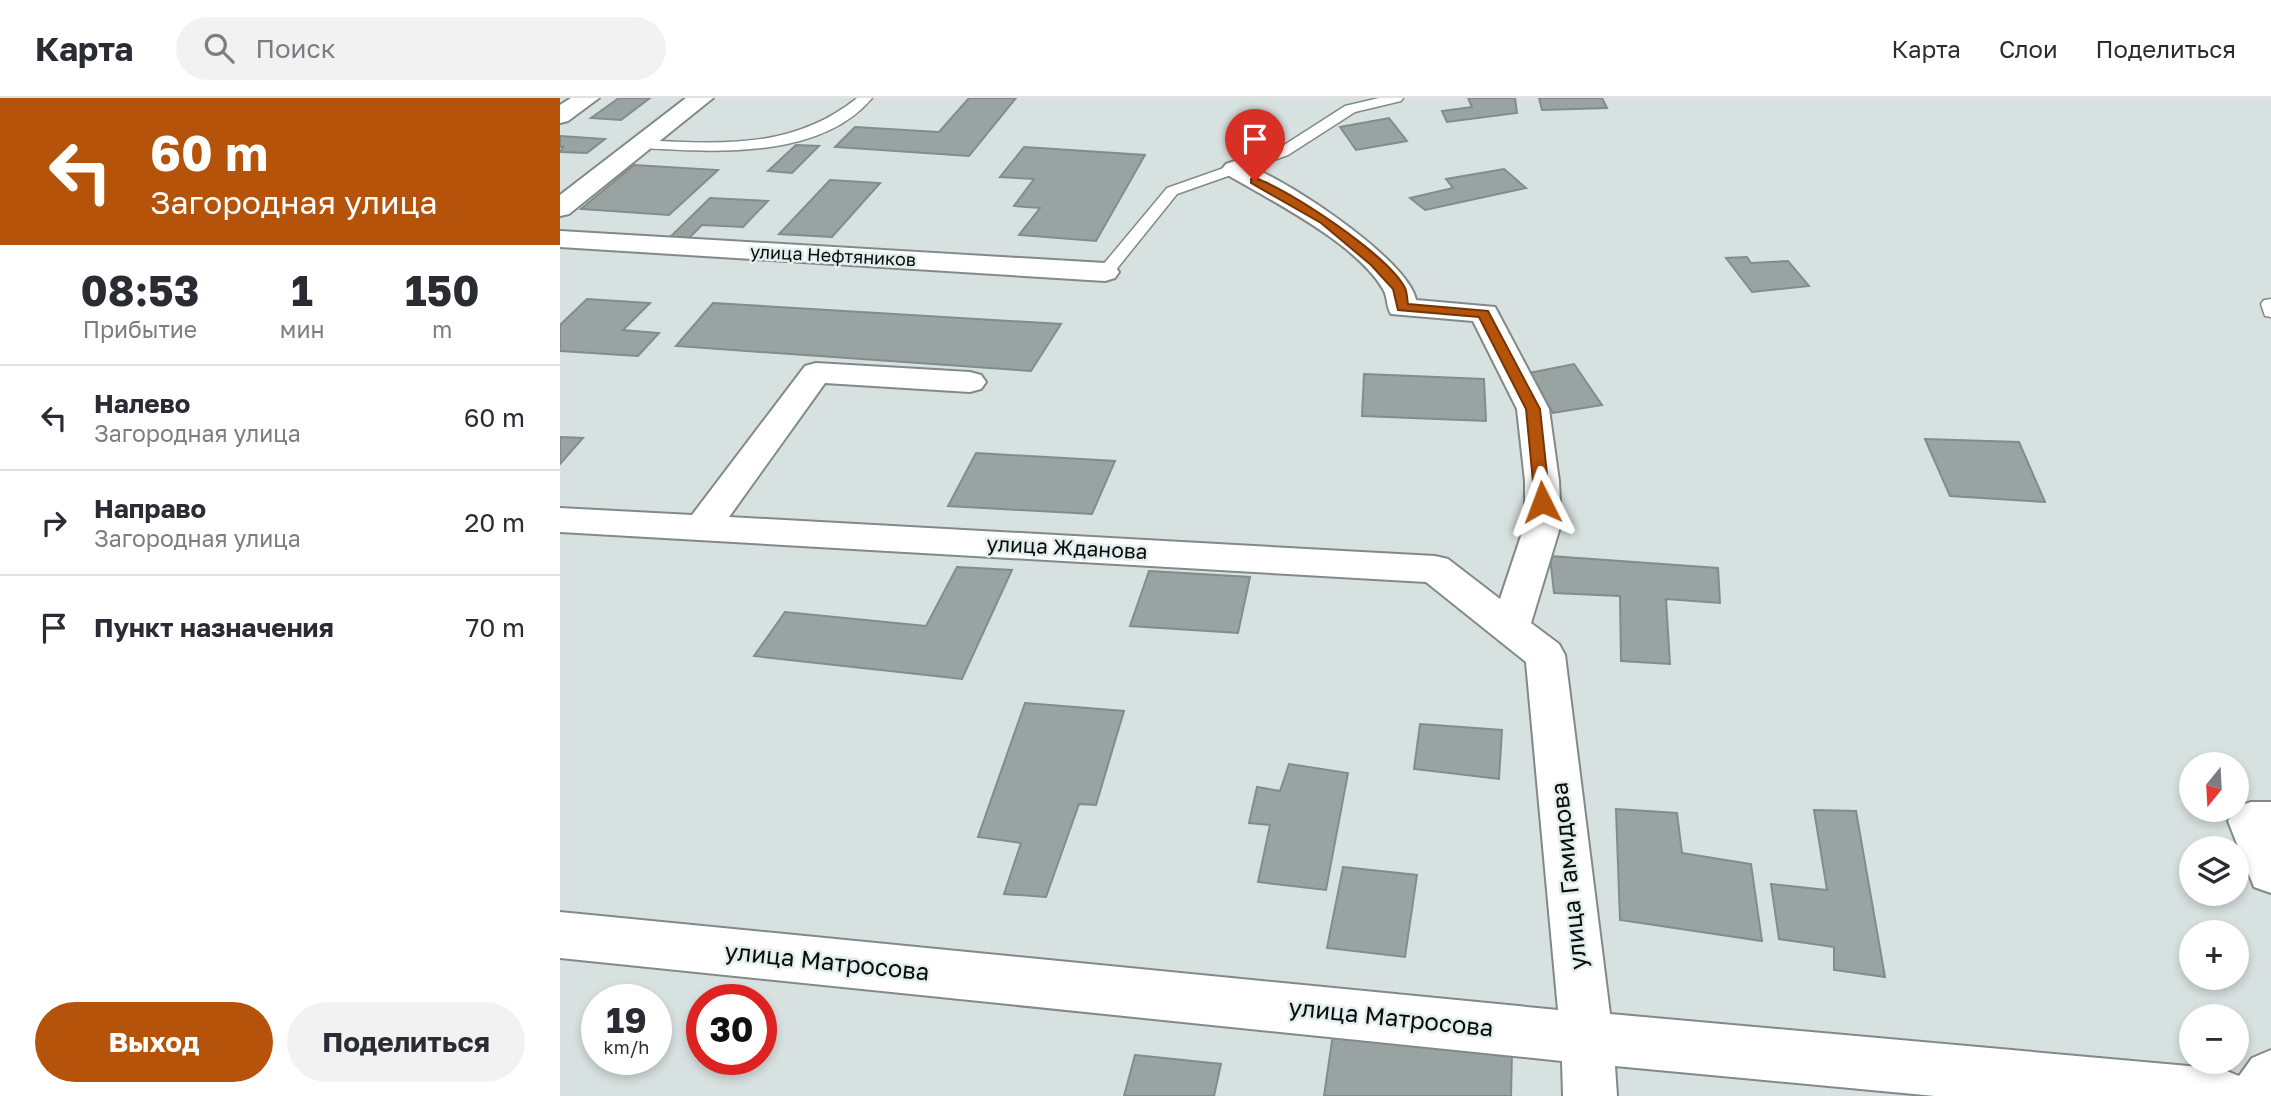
<!DOCTYPE html>
<html lang="ru">
<meta charset="utf-8">
<style>
body{margin:0;font-family:"Golos Text",sans-serif;background:#f2f2f3;color:#2b2b33;height:100vh;display:flex;flex-direction:column;font-size:26px;white-space:nowrap}
*{box-sizing:border-box;margin:0}
p{font-size:23px;color:#7c7c81}
.icon{flex:none;width:38px;height:38px;fill:none;stroke:currentColor;stroke-width:2;stroke-linecap:round;stroke-linejoin:round}
.map{position:relative;flex:1;overflow:hidden}
.details{display:flex;flex-direction:column;background:#fff;width:560px}
.details>*{flex:none}
.hud{background:#b45309;color:#fff;overflow:hidden}
.needle{width:46px;rotate:198deg}
.fabs{position:absolute;left:1619px;top:654px;display:grid;gap:14px}
.fabs a{display:grid;place-items:center;width:70px;height:70px;border-radius:50%;background:#fff;box-shadow:0 4px 10px #0003;font-size:35px}
.speed{position:absolute;left:21px;top:886px;display:flex;gap:14px;font-size:35px;font-weight:700;text-align:center}
.speed>*{display:grid;place-content:center;width:91px;height:91px;border-radius:50%;background:#fff;box-shadow:0 4px 10px #0003;line-height:1}
.speed small{font-size:18px;font-weight:400}
.speed .limit{border:10px solid #d22;background:#fff;color:#111}
.pin{position:absolute;display:grid;place-items:center;width:60px;height:60px;color:#fff;margin:-72px -30px;border-radius:50% 50% 50% 0;rotate:-45deg;box-shadow:0 0 7px #0007}
.pin .icon{rotate:45deg}
.me{position:absolute;width:77px;margin:-38px;rotate:357deg;stroke-linejoin:round;filter:drop-shadow(0 0 5px #0008)}
.turn{display:flex;align-items:center;gap:24px;height:147px;padding:0 35px;font-size:32px}
.turn .icon{width:91px;height:91px;stroke-width:2.5}
.turn b{display:block;font-size:49px;line-height:60px}
.eta{display:flex;justify-content:space-evenly;align-items:center;height:119px;text-align:center}
.eta b{font-size:42px;font-weight:700;line-height:49px}
.primary-button{display:flex;gap:14px;margin-top:auto;padding:14px 35px}
.primary-button a{flex:1;height:80px;border-radius:42px;background:#b45309;color:#fff;font-size:28px;font-weight:700;line-height:80px;text-align:center}
.primary-button a+a{background:#f2f2f3;color:#2b2b33}
ul{padding:0;list-style:none}
li{display:flex;align-items:center;gap:21px;height:105px;padding:0 35px;border-top:2px solid #e1e1e2}
li div{flex:1}
li b{display:block;font-size:26px}
li em{font-style:normal}
header{display:flex;align-items:center;gap:42px;box-sizing:border-box;height:98px;padding:0 35px;background:#fff;border-bottom:2px solid #e1e1e2}
header strong{font-size:33px}
nav{display:flex;gap:38px;margin-inline-start:auto;font-size:24px}
.search{width:490px;height:63px;background:#f2f2f3;display:flex;align-items:center;gap:18px;box-sizing:border-box;padding:0 24px;border-radius:38px;color:#7c7c81;font-size:26px}
main{display:flex;flex:1;min-height:0}
.map>svg:first-child{display:block}
</style>
<header>
<strong>Карта</strong>
<div class="search"><svg class="icon" aria-label="search" viewBox="0 0 24 24"><circle cx="10" cy="10" r="6"/><path d="M15 15l6 6"/></svg>Поиск</div>
<nav><a>Карта</a><a>Слои</a><a>Поделиться</a></nav>
</header>
<main>
<section class="details">
<div class="hud">
<div class="turn"><svg class="icon" aria-label="left" viewBox="0 0 24 24"><path d="M17 20v-9H6M10 6l-5 5 5 5"/></svg><div><b>60 m</b>Загородная улица</div></div>
</div>
<div class="eta">
<div><b>08:53</b><p>Прибытие</p></div>
<div><b>1</b><p>мин</p></div>
<div><b>150</b><p>m</p></div>
</div>
<ul>
<li><svg class="icon" aria-label="left" viewBox="0 0 24 24"><path d="M17 20v-9H6M10 6l-5 5 5 5"/></svg><div><b>Налево</b><p>Загородная улица</p></div><em>60 m</em></li>
<li><svg class="icon" aria-label="right" viewBox="0 0 24 24"><path d="M7 20v-9h11M14 6l5 5-5 5"/></svg><div><b>Направо</b><p>Загородная улица</p></div><em>20 m</em></li>
<li><svg class="icon" aria-label="arrive" viewBox="0 0 24 24"><path d="M6 21V4h12l-3 4 3 4H6"/></svg><div><b>Пункт назначения</b></div><em>70 m</em></li>
</ul>
<div class="primary-button"><a>Выход</a><a>Поделиться</a></div>
</section>
<div class="map">
<svg width="1711" height="998" viewBox="0 0 1711 998">
<rect width="100%" height="100%" fill="#d7e1e0"/>
<path fill="#99a3a2" stroke="#828c8b" stroke-width="2" d="M59,0H90L61,22L31,20Z
M409,0H456L409,58L275,49L295,29L379,34Z
M908,0H955L957,15L887,24L882,13L912,9Z
M979,0H1042L1047,10L982,12Z
M829,20L847,43L796,52L780,29Z
M0,38L45,41L27,55L0,54L3,49H0Z
M236,47L259,48L232,75L208,73Z
M464,49L585,57L536,143L459,137L480,110L454,108L474,81L440,79Z
M74,67L158,72L109,117L21,111Z
M944,71L966,90L865,112L850,100L893,90L886,81Z
M270,82L320,85L272,139L219,136Z
M150,100L208,103L183,129L142,127L125,144L106,143Z
M1187,159L1191,165L1228,163L1249,188L1192,194L1166,160Z
M27,201L90,205L63,232L99,235L78,258L0,253V227Z
M153,205L501,226L471,273L116,248Z
M1014,266L1042,307L993,315L969,275Z
M804,276L924,281L926,323L802,318Z
M0,339L23,340L0,366Z
M1365,341L1459,344L1485,404L1390,398Z
M416,355L555,363L532,416L388,408Z
M990,458L1158,470L1160,505L1106,501L1110,566L1061,563L1060,498L994,495Z
M397,469L452,472L402,581L194,558L225,514L366,528Z
M589,473L690,479L678,535L570,528Z
M465,605L564,613L536,707L519,706L486,799L444,796L461,745L418,739Z
M860,626L942,632L939,681L854,671Z
M729,666L788,675L766,792L698,784L710,727L689,725L697,689L720,693Z
M1056,711L1117,715L1122,755L1191,766L1202,843L1060,822Z
M1254,712L1296,713L1325,879L1274,872V849L1219,841L1211,786L1267,792Z
M783,769L857,777L845,859L767,850Z
M773,936L952,952L951,998H764Z
M575,957L661,966L654,998H564Z"/>
<g fill="none" stroke-linecap="round" stroke-linejoin="round">
<g stroke="#818a89" stroke-width="3">
<path id="lane" d="M297,0H312C260,62 154,54 82,50L75,46L82,42C159,46 233,52 297,0Z
M819,0H843L841,3L795,14L728,57L617,96L551,178H539L537,174L607,90L718,51L785,8Z
M1711,201V219L1705,218L1701,206L1704,202Z"/>
</g>
<g stroke="#818a89" stroke-width="4">
<path id="street" d="M11,0H39L8,23L0,25V7Z
M126,0H153L9,116L0,118V97Z
M675,63C715,73 848,160 856,202L935,209L989,311L999,383L1001,426L971,525L999,546L1005,557L1050,916L1662,971L1679,978L1692,960L1711,952V998H1375L1055,968L1057,998H1003L1002,963L0,860V814L998,912L966,564L866,484L0,434V410L132,417L245,268L256,265L410,274L421,277L426,284L421,291L410,294L265,285L169,419L875,458L888,461L940,501L965,426V383L957,311L913,223L831,216C826,208 828,199 823,191C796,145 712,103 666,76L662,71L666,66Z
M0,133L545,165L555,168L559,174L555,180L545,183L0,149Z
M1691,704H1711V795L1694,789L1668,723L1676,709Z"/>
</g>
<use href="#lane" fill="#fff" fill-rule="evenodd"/>
<use href="#street" fill="#fff" fill-rule="evenodd"/>
</g>
<path fill="#b45309" stroke="#753606" stroke-width="2" d="M695,80C729,91 829,158 845,190C847,194 847,201 848,206L928,213L980,311L990,404L988,408L982,409L975,404L966,311L919,219L838,212L833,191L811,167L761,125L691,85V81Z"/>
<g text-anchor="middle" stroke-width="5" stroke-linejoin="round" paint-order="stroke">
<g font-size="18" fill="#0a0d0d" stroke="#e4eeed">
<text transform="translate(273 158) rotate(3)" y="6">улица Нефтяников</text>
</g>
<g font-size="21" fill="#0a0d0d" stroke="#e4eeed">
<text transform="translate(507 450) rotate(3)" y="7">улица Жданова</text>
</g>
<g font-size="24" fill="#0a0d0d" stroke="#e4eeed">
<text transform="translate(1009 778) rotate(-96)" y="8">улица Гамидова</text>
<text transform="translate(267 864) rotate(6)" y="8">улица Матросова</text>
<text transform="translate(831 920) rotate(6)" y="8">улица Матросова</text>
</g>
</g>
</svg>
<div class="fabs">
<a><svg class="needle" viewBox="-14 -14 28 28"><path d="M0-13l5 13h-10z" fill="#e53935"/><path d="M0 13l5-13h-10z" fill="#7c7c81"/></svg></a>
<a><svg class="icon" aria-label="layers" viewBox="0 0 24 24"><path d="M12 4l9 5-9 5-9-5zM3 14l9 5 9-5"/></svg></a>
<a>+</a>
<a>−</a>
</div>
<div class="speed"><div>19<small>km/h</small></div><div class="limit">30</div></div>
<div class="pin" style="left:695px;top:83px;background:#d93025"><svg class="icon" aria-label="arrive" viewBox="0 0 24 24"><path d="M6 21V4h12l-3 4 3 4H6"/></svg></div>
<svg class="me" style="left:982px;top:404px" viewBox="-20 -20 40 40"><path d="M0-17L14 15 0 8-14 15z" fill="#b45309" stroke="#fff" stroke-width="4"/></svg>
</div>
</main>
